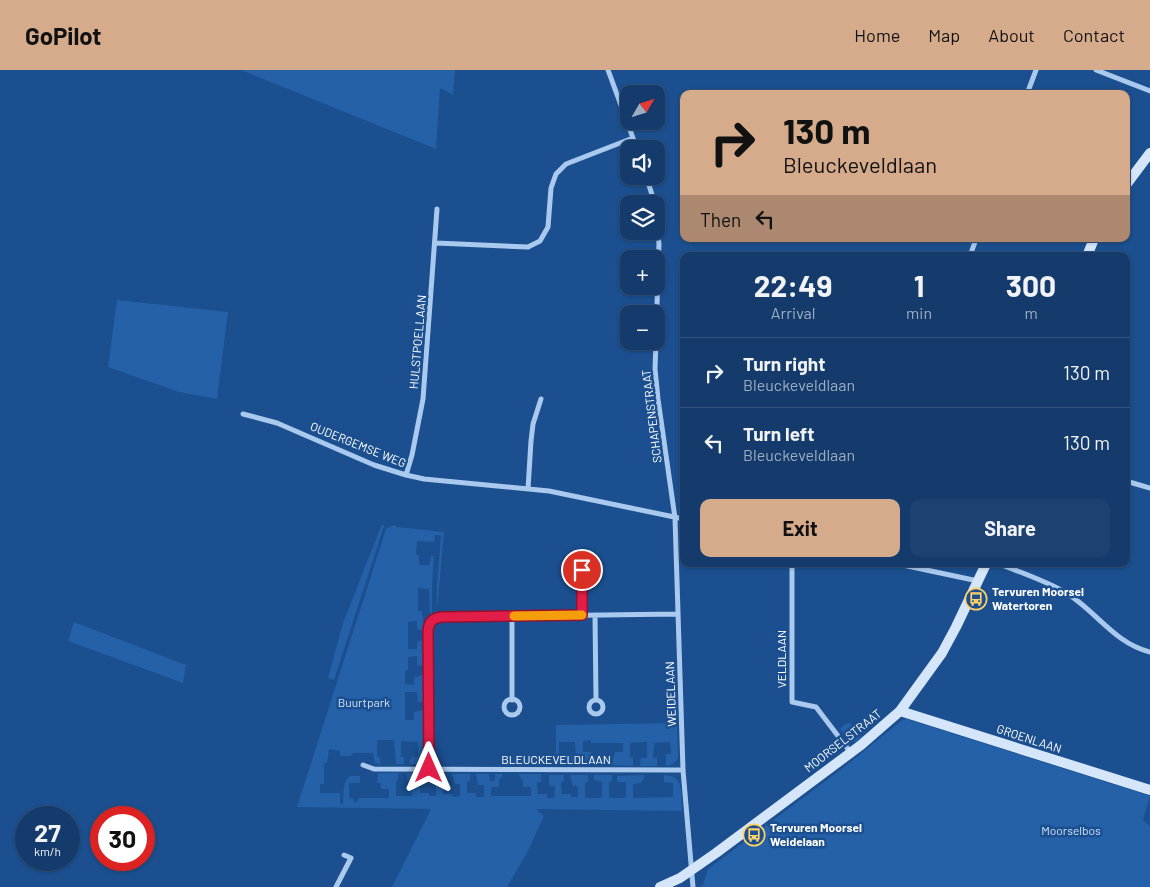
<!DOCTYPE html>
<meta charset="utf-8">
<style>
body{margin:0;font-family:Barlow,sans-serif;background:#1d4271;color:#f1f3f6;height:100vh;display:flex;flex-direction:column;font-size:19px;white-space:nowrap}
*{box-sizing:border-box;margin:0}
p{font-size:16px;color:#9dadc1}
.icon{flex:none;width:28px;height:28px;fill:none;stroke:currentColor;stroke-width:2;stroke-linecap:round;stroke-linejoin:round}
.map{position:relative;flex:1;overflow:hidden}
.side{position:absolute;left:680px;top:182px;width:450px;height:315px;display:flex;flex-direction:column;background:#143b6b;border-radius:10px;box-shadow:0 1px 4px #0004,0 0 0 1px #33557e}
.side>*{flex:none}
.top-card{position:absolute;left:680px;top:20px;width:450px;height:152px;border-radius:10px;box-shadow:0 1px 4px #0004,0 0 0 1px #33557e;background:#d6ab8b;color:#111;overflow:hidden}
.needle{width:32px;rotate:51deg}
.tools{position:absolute;left:620px;top:15px;display:grid;gap:10px}
.tools a{display:grid;place-items:center;width:45px;height:45px;border-radius:10px;background:#143b6b;box-shadow:0 1px 4px #0004,0 0 0 1px #33557e;font-size:25px}
.speed{position:absolute;left:15px;top:736px;display:flex;gap:10px;font-size:25px;font-weight:700;text-align:center}
.speed>*{display:grid;place-content:center;width:65px;height:65px;border-radius:50%;background:#143b6b;box-shadow:0 1px 4px #0004,0 0 0 1px #33557e;line-height:1}
.speed small{font-size:12px;font-weight:400}
.speed .limit{border:8px solid #d22;background:#fff;color:#111}
.pin{position:absolute;display:grid;place-items:center;width:42px;height:42px;color:#fff;margin:-21px;border:2px solid #fff;border-radius:50%;box-shadow:0 1px 5px #0007}
.me{position:absolute;width:55px;margin:-28px;rotate:0deg;stroke-linejoin:round;filter:drop-shadow(0 0 4px #0008)}
.turn{display:flex;align-items:center;gap:18px;height:105px;padding:0 20px;font-size:22px}
.turn .icon{width:65px;height:65px;stroke-width:2.5}
.turn b{display:block;font-size:35px;line-height:42px}
.then{display:flex;align-items:center;height:48px;padding:0 20px;background:#0003;gap:10px;font-size:19px}
.eta{display:flex;justify-content:space-evenly;align-items:center;height:85px;text-align:center}
.eta b{font-size:30px;font-weight:700;line-height:35px}
.primary-button{display:flex;gap:10px;margin-top:auto;padding:10px 20px}
.primary-button a{flex:1;height:58px;border-radius:10px;background:#d6ab8b;color:#111;font-size:20px;font-weight:700;line-height:58px;text-align:center}
.primary-button a+a{background:#1d4271;color:#f1f3f6}
ul{padding:0;list-style:none}
li{display:flex;align-items:center;gap:15px;height:70px;padding:0 20px;border-top:1px solid #33557e}
li div{flex:1}
li b{display:block;font-size:19px}
li em{font-style:normal}
header{display:flex;align-items:center;gap:30px;box-sizing:border-box;height:70px;padding:0 25px;background:#d6ab8b;color:#111}
header strong{font-size:24px}
nav{display:flex;gap:28px;margin-inline-start:auto;font-size:18px}
.map>svg:first-child{display:block}
</style>
<header>
<strong>GoPilot</strong>
<nav><a>Home</a><a>Map</a><a>About</a><a>Contact</a></nav>
</header>
<div class="map">
<svg width="1150" height="817" viewBox="0 0 1150 817">
<rect width="100%" height="100%" fill="#1b4f8f"/>
<path fill="#2461a8" d="M241,0H455L453,25L440,18L436,79Z
M117,230L228,242L217,329L179,322L108,297Z
M382,454L384,456L334,610L328,608L343,553Z
M394,455L397,457L444,462L437,541V517L441,465H435L434,472L417,471L416,485H419V495H429L431,486H434L432,515V544H430L429,519L418,518V541H422V546H423V561L417,559V551L408,552V579H417V572L423,570L424,596L417,595V586L408,587V600L405,601V614L414,615V607L424,605V632L414,631L418,630L417,622H405V650H414V642L424,640V686L423,690L419,694H410V690L412,687H418V672L401,671V687H404V694H396L394,670H377V687H380V694L375,693L373,683H353L351,686H340V681L329,679L327,693H324V714H320V723H340V733L343,734C344,723 342,713 350,706H360V713H349V728H353L354,732H357L358,728H389V719H381V713H377L378,703H398V710L396,711V726H412L413,711H407V703H423V710L420,711V723H429V726H436V711H431V708H428V704H446L447,711H443V724H452L453,727L460,726V714H455L452,704H470V711H467V723H476V727H484V715H478L476,704H489L490,711H495V704H502V707L499,710V717H491V726H531V717H523V711L520,707L519,704H541V712H537L538,724H547V728H554L555,716H549V705H564V711L561,712L562,724H571V727H578V716H573L570,705H588V712L585,713V728H602V712L594,710V705H612V712H609V728H626V712H617V706L644,705V709L641,713L633,714V728L673,727V713L664,712V705C685,706 681,724 682,741L536,739L544,746L527,783L507,817H392L431,739L297,737L386,459Z
M74,552L186,595L183,613L68,571Z
M906,649L1150,726L1143,750L1150,756V817H699L703,815L708,799L843,698L901,651Z
M677,653L678,687C676,693 672,695 666,696V684H671L670,672L654,673L653,688H657V696H640L641,688H647V672L630,673V688H633V696L612,695L615,682H623V673H591V670L583,671V682H591L594,695H569L570,685H576L575,672H559V688H562V695H556V655Z
M850,653L854,656L862,667L855,672L848,669L840,659L845,654Z"/>
<g fill="none" stroke-linecap="round" stroke-linejoin="round">
<path stroke="#a9c9ee" stroke-width="5" d="M608,0L637,79
M1096,0L1150,21
M1027,24L1036,0
M646,106L655,134
M656,146L659,174L656,265
M436,173L528,177L540,171L548,157L551,118L556,104L566,94L633,68
M970,186L976,169
M656,271L655,299L658,329L675,448L683,700L693,817
M243,344L277,353L374,395L406,405L424,409L549,421L684,449
M406,405L412,385L423,329L437,139
M1126,411L1150,418
M528,419L531,371L533,354L541,329
M792,494V632L816,637L851,683
M898,494L978,511
M999,494C1020,502 1043,510 1063,521C1094,538 1113,573 1150,582
M582,500V545
M595,545L596,629
M512,546V630
M504 637a8 8 0 1 1 16 0a8 8 0 1 1-16 0Z
M589 637a7 7 0 1 1 14 0a7 7 0 1 1-14 0Z
M363,695L374,699L683,700
M429,699L428,560L433,550L441,547L678,544
M336,817L351,788L344,785"/>
<path stroke="#d6e6fa" stroke-width="10" d="M1126,115L1150,83
M1087,186L1094,169
M900,641L1150,720
M660,817L680,808L716,783L861,675L900,641L942,583L956,557L986,494"/>
</g>
<g fill="none" stroke-linecap="round" stroke-linejoin="round">
<g stroke="#92132f" stroke-width="12">
<path id="route" d="M429,698L428,560C429,552 433,548 441,547L582,545V500"/>
</g>
<use href="#route" stroke="#e11d48" stroke-width="9"/>
<path stroke="#f59e0b" stroke-width="9" d="M514,546L582,545"/>
</g>
<defs>
<g id="bus-ring" transform="scale(1.125)"><circle r="9.5" fill="#1b4f8f" stroke="#ffd166" stroke-width="1.5"/><path d="M-5-6H5V4H4V6H2V4H-2V6H-4V4H-5ZM-3.5-4V0h7V-4ZM-3.5 1.2v1.5H-2V1.2ZM2 1.2v1.5H3.5V1.2Z" fill="#ffd166"/></g>
</defs>
<g fill-rule="evenodd">
<use href="#bus-ring" x="976" y="529"/>
<use href="#bus-ring" x="754" y="765"/>
</g>
<g text-anchor="middle" stroke-width="5" stroke-linejoin="round" paint-order="stroke">
<g font-size="12" fill="#fff" stroke="#1b4f8f">
<text transform="translate(418 272) rotate(-85)" y="4">HULSTPOELLAAN</text>
<text transform="translate(652 346) rotate(-97)" y="4">SCHAPENSTRAAT</text>
<text transform="translate(358 375) rotate(22)" y="4">OUDERGEMSE WEG</text>
<text transform="translate(782 589) rotate(-90)" y="4">VELDLAAN</text>
<text transform="translate(671 624) rotate(-92)" y="4">WEIDELAAN</text>
<text transform="translate(1029 669) rotate(18)" y="4">GROENLAAN</text>
<text transform="translate(843 671) rotate(-38)" y="4">MOORSELSTRAAT</text>
<text x="556" y="694">BLEUCKEVELDLAAN</text>
</g>
<g font-size="12" font-weight="bold" fill="#fff" stroke="#1b4f8f" text-anchor="start">
<text x="992" y="526">Tervuren Moorsel<tspan x="992" dy="14">Watertoren</tspan></text>
<text x="770" y="762">Tervuren Moorsel<tspan x="770" dy="14">Weidelaan</tspan></text>
</g>
<g font-size="12" fill="#cfe3fa" stroke="#1b4f8f">
<text x="364" y="637">Buurtpark</text>
<text x="1071" y="765">Moorselbos</text>
</g>
</g>
</svg>
<div class="tools">
<a><svg class="needle" viewBox="-14 -14 28 28"><path d="M0-13l5 13h-10z" fill="#e53935"/><path d="M0 13l5-13h-10z" fill="#9dadc1"/></svg></a>
<a><svg class="icon" aria-label="sound" viewBox="0 0 24 24"><path d="M4 9h4l5-4v14l-5-4H4zM17 9q2 3 0 6"/></svg></a>
<a><svg class="icon" aria-label="layers" viewBox="0 0 24 24"><path d="M12 4l9 5-9 5-9-5zM3 14l9 5 9-5"/></svg></a>
<a>+</a>
<a>−</a>
</div>
<div class="speed"><div>27<small>km/h</small></div><div class="limit">30</div></div>
<div class="pin" style="left:582px;top:500px;background:#d93025"><svg class="icon" aria-label="arrive" viewBox="0 0 24 24"><path d="M6 21V4h12l-3 4 3 4H6"/></svg></div>
<svg class="me" style="left:429px;top:698px" viewBox="-20 -20 40 40"><path d="M0-17L14 15 0 8-14 15z" fill="#e11d48" stroke="#fff" stroke-width="4"/></svg>
<div class="top-card">
<div class="turn"><svg class="icon" aria-label="right" viewBox="0 0 24 24"><path d="M7 20v-9h11M14 6l5 5-5 5"/></svg><div><b>130 m</b>Bleuckeveldlaan</div></div>
<div class="then">Then<svg class="icon" aria-label="left" viewBox="0 0 24 24"><path d="M17 20v-9H6M10 6l-5 5 5 5"/></svg></div>
</div>
<section class="side">
<div class="eta">
<div><b>22:49</b><p>Arrival</p></div>
<div><b>1</b><p>min</p></div>
<div><b>300</b><p>m</p></div>
</div>
<ul>
<li><svg class="icon" aria-label="right" viewBox="0 0 24 24"><path d="M7 20v-9h11M14 6l5 5-5 5"/></svg><div><b>Turn right</b><p>Bleuckeveldlaan</p></div><em>130 m</em></li>
<li><svg class="icon" aria-label="left" viewBox="0 0 24 24"><path d="M17 20v-9H6M10 6l-5 5 5 5"/></svg><div><b>Turn left</b><p>Bleuckeveldlaan</p></div><em>130 m</em></li>
</ul>
<div class="primary-button"><a>Exit</a><a>Share</a></div>
</section>
</div>
